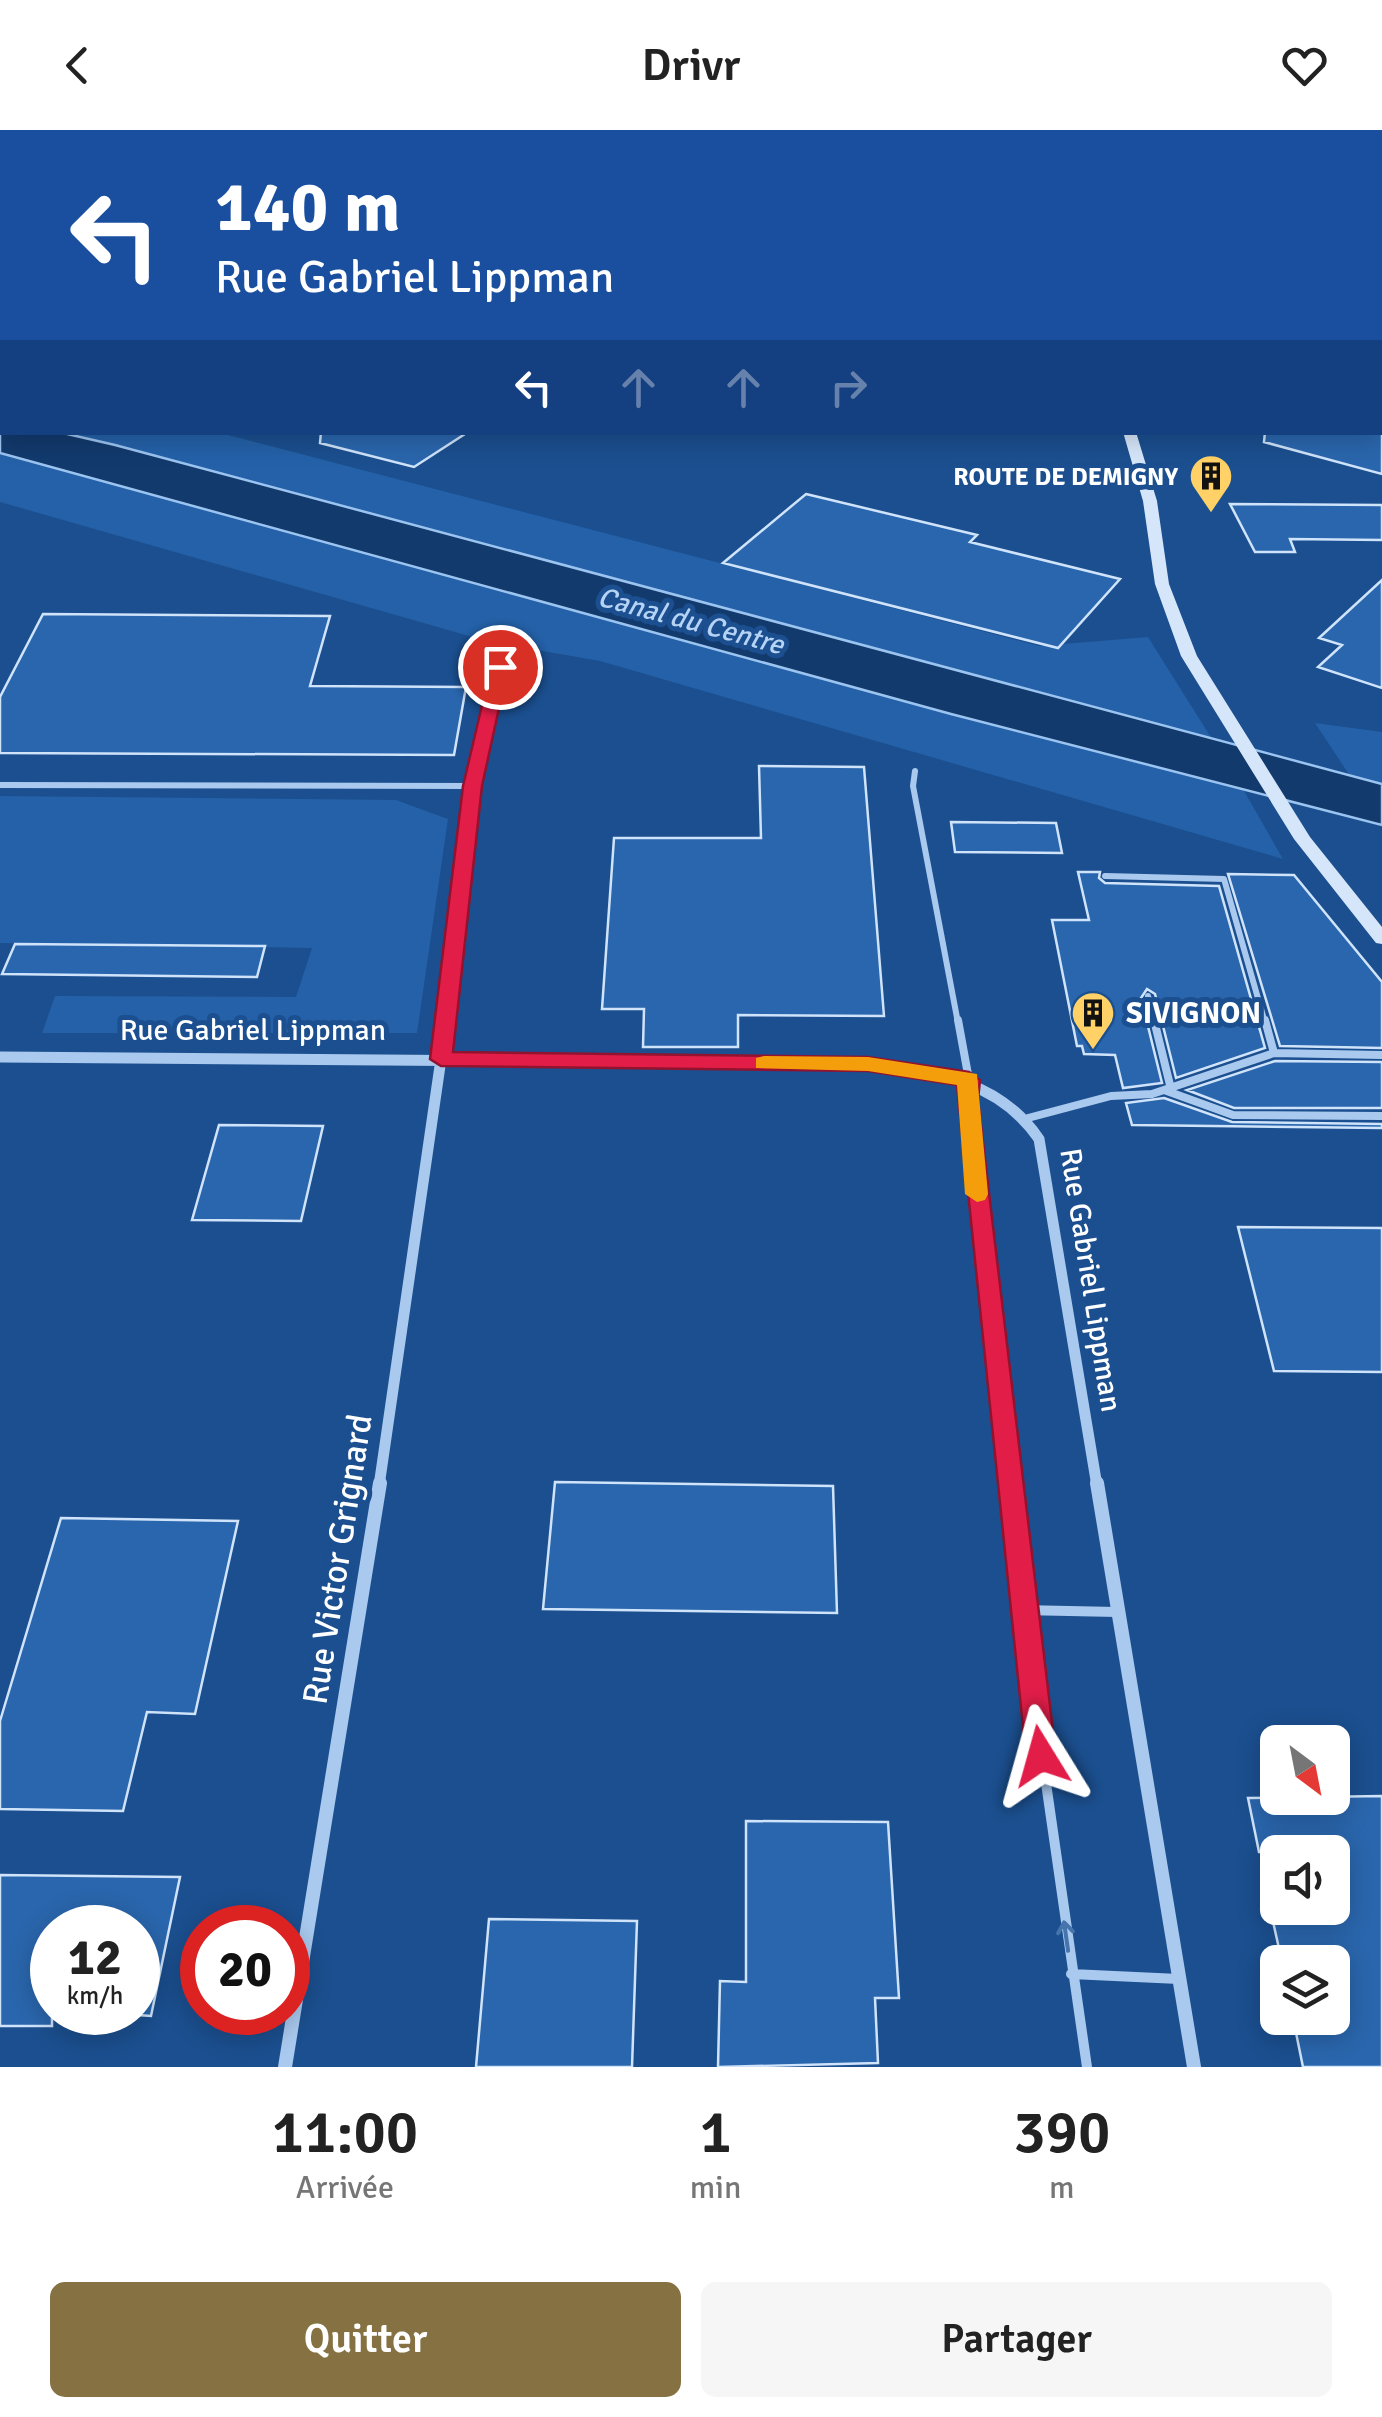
<!DOCTYPE html>
<html lang="fr">
<meta charset="utf-8">
<style>
body{margin:0;font-family:Signika,sans-serif;background:#f6f6f6;color:#222;height:100vh;display:flex;flex-direction:column;font-size:38px;white-space:nowrap}
*{box-sizing:border-box;margin:0}
p{font-size:32px;color:#767676}
.icon{flex:none;width:55px;height:55px;fill:none;stroke:currentColor;stroke-width:2;stroke-linecap:round;stroke-linejoin:round}
.map{position:relative;height:1937px;overflow:hidden}
.details{display:flex;flex-direction:column;background:#fff;flex:1}
.details>*{flex:none}
.banner{position:absolute;left:0px;top:0px;width:1382px;height:305px;box-shadow:0 5px 25px #0003;background:#1a4fa0;color:#fff;overflow:hidden}
.needle{width:65px;rotate:148deg}
.controls{position:absolute;left:1260px;top:1595px;display:grid;gap:20px}
.controls a{display:grid;place-items:center;width:90px;height:90px;border-radius:15px;background:#fff;box-shadow:0 5px 25px #0003;font-size:50px}
.speed{position:absolute;left:30px;top:1775px;display:flex;gap:20px;font-size:50px;font-weight:700;text-align:center}
.speed>*{display:grid;place-content:center;width:130px;height:130px;border-radius:50%;background:#fff;box-shadow:0 5px 25px #0003;line-height:1}
.speed small{font-size:25px;font-weight:400}
.speed .limit{border:15px solid #d22;background:#fff;color:#111}
.pin{position:absolute;display:grid;place-items:center;width:85px;height:85px;color:#fff;margin:-42px;border:5px solid #fff;border-radius:50%;box-shadow:0 2px 10px #0007}
.me{position:absolute;width:110px;margin:-55px;rotate:352deg;stroke-linejoin:round;filter:drop-shadow(0 0 8px #0008)}
.turn{display:flex;align-items:center;gap:35px;height:210px;padding:0 50px;font-size:45px}
.turn .icon{width:130px;height:130px;stroke-width:2.5}
.turn b{display:block;font-size:70px;line-height:85px}
.lanes{display:flex;align-items:center;height:95px;padding:0 50px;background:#0003;justify-content:center;gap:50px;direction:ltr}
.lanes .off{opacity:.35}
.eta{display:flex;justify-content:space-evenly;align-items:center;height:170px;text-align:center}
.eta b{font-size:60px;font-weight:600;line-height:70px}
.button{display:flex;gap:20px;margin-top:auto;padding:20px 50px}
.button a{flex:1;height:115px;border-radius:15px;background:#857141;color:#fff;font-size:40px;font-weight:600;line-height:115px;text-align:center}
.button a+a{background:#f6f6f6;color:#222}
header{display:flex;justify-content:space-between;align-items:center;height:130px;padding:0 50px;background:#fff;font-size:45px;font-weight:600}
.map>svg:first-child{display:block}
</style>
<header><svg class="icon" aria-label="back" viewBox="0 0 24 24"><path d="M15 5l-7 7 7 7"/></svg>Drivr<svg class="icon" aria-label="heart" viewBox="0 0 24 24"><path d="M12 20l-8-8c-3-5 5-10 8-4 3-6 11-1 8 4z"/></svg></header>
<div class="map">
<svg width="1382" height="1937" viewBox="0 0 1382 1937">
<rect width="100%" height="100%" fill="#1b4f8f"/>
<path fill="#2461a8" d="M63,303H220L1039,516L1148,507L1212,609Z
M0,323L951,584L1243,659L1283,729L600,531L490,512L0,372Z
M1315,593L1382,602V654L1350,646Z
M0,666L396,670L448,689L417,903H42L55,866L296,867L312,818L0,813Z"/>
<path fill="#123a6d" stroke="#9cc4f0" stroke-width="2.5" d="M0,287L2,302L63,303L115,315L1382,654V695L951,584L0,323Z"/>
<path fill="#2a66ad" stroke="#cfe3fa" stroke-width="2.5" d="M321,302H468L414,337L320,313Z
M1265,302H1382V344L1264,312Z
M806,364L977,405L970,412L1120,449L1058,518L723,433Z
M1230,374L1382,375V410L1290,409L1295,422H1255Z
M1382,450V558L1318,537L1342,515L1319,508Z
M43,484L330,486L310,556L466,557L454,625L0,623V567Z
M759,636L864,637L884,886L738,885V917H643L644,879H602L614,708H761Z
M951,692L1056,693L1062,723L955,722Z
M1078,742H1100L1099,748L1105,753L1219,756L1265,918L1176,948L1155,864L1147,859L1141,868L1162,953L1123,958L1115,925L1084,924L1082,916H1077L1052,790H1089Z
M1228,744L1294,745L1382,852V918L1280,916Z
M15,814L265,816L257,847L2,844Z
M1275,931L1382,932V978H1234L1187,960Z
M1164,968L1232,992L1382,994V998L1132,995L1126,973Z
M219,995L323,996L301,1091L192,1090Z
M1238,1097L1382,1098V1242L1274,1241Z
M555,1352L833,1356L837,1483L543,1479Z
M61,1388L238,1391L195,1584L147,1582L123,1681L0,1679V1591Z
M1382,1666V1937H1303L1293,1888H1332V1832H1282L1270,1778H1332V1722H1259L1248,1668Z
M746,1691L888,1692L899,1868H875L878,1933L718,1937L720,1851L746,1852Z
M0,1745L180,1747L151,1886L138,1885V1798H52V1896H0Z
M489,1789L637,1791L632,1937H476Z"/>
<g fill="none" stroke-linecap="round" stroke-linejoin="round">
<path stroke="#a9c9ee" stroke-width="6" d="M915,641L913,656L958,893
M0,655L473,656L500,537
M1105,746L1224,749L1265,893
M1148,866L1155,893
M445,893L473,656"/>
<path stroke="#a9c9ee" stroke-width="8" d="M958,890L969,950L966,970L1008,1356
M1154,890L1171,959
M1274,923L1382,925
M441,929L446,890
M1164,960L1233,985L1382,986
M1028,988L1111,966L1152,964L1274,923L1265,890"/>
<path stroke="#a9c9ee" stroke-width="10" d="M1007,1353L1021,1480L1087,1937
M1021,1480L1117,1482
M1071,1844L1179,1849"/>
<path stroke="#a9c9ee" stroke-width="11" d="M0,927L869,934C936,943 998,949 1039,1009L1097,1356
M379,1356L441,929"/>
<path stroke="#a9c9ee" stroke-width="14" d="M1097,1353L1194,1937
M285,1937L380,1353"/>
<path fill="#d6e6fa" fill-rule="evenodd" d="M336,0H400L402,2H339Z
M1041,0H1051V2H1042Z
M1123,302H1136L1157,371L1169,454L1197,526L1310,707L1382,797V814L1376,813L1294,709L1181,526L1155,454L1143,371Z"/>
</g>
<defs><path id="oneway-shaft" d="M-6 0H5M1.5-3L5.5 0L1.5 3" fill="none" stroke-width="1.6" stroke-linecap="round" stroke-linejoin="round" transform="scale(2.5)"/></defs>
<use stroke="#4674ac" href="#oneway-shaft" transform="translate(1066 1806) rotate(-98)"/>
<path fill="#e11d48" stroke="#92132f" stroke-width="2.5" d="M500,532L508,537L482,656L453,922L868,927L969,942L980,950L978,970L1056,1626L1052,1635L1041,1639L1030,1635L1026,1626L957,955L868,941L441,936L430,929L463,656L491,537Z"/>
<path fill="#f59e0b" d="M764,926L868,927L977,944L988,1064L985,1070L977,1072L965,1064L957,955L868,941L756,938V928Z"/>
<defs>
<g id="building-pin" transform="scale(2.25)"><path d="M0 17L-7.5 6A9.5 9.5 0 1 1 7.5 6Z" fill="#ffd166" stroke="#1b4f8f"/><path d="M-4-6H4V6H1V3H-1V6H-4ZM-2.5-4.3h1.7v1.8h-1.7ZM.8-4.3h1.7v1.8H.8ZM-2.5-1h1.7V.8h-1.7ZM.8-1h1.7V.8H.8Z" fill="#111"/></g>
</defs>
<g fill-rule="evenodd">
<use href="#building-pin" x="1211" y="346"/>
<use href="#building-pin" x="1093" y="883"/>
</g>
<g text-anchor="middle" stroke-width="10" stroke-linejoin="round" paint-order="stroke">
<g font-size="25" font-weight="bold" fill="#fff" stroke="#1b4f8f" text-anchor="end">
<text x="1178" y="355">ROUTE DE DEMIGNY</text>
</g>
<g font-size="28" font-style="italic" fill="#b5d3f5" stroke="#1b4f8f">
<text transform="translate(691 490) rotate(15)" y="10">Canal du Centre</text>
</g>
<g font-size="30" font-weight="bold" fill="#fff" stroke="#1b4f8f" text-anchor="start">
<text x="1126" y="893">SIVIGNON</text>
</g>
<g font-size="30" fill="#fff" stroke="#1b4f8f">
<text x="253" y="910">Rue Gabriel Lippman</text>
<text transform="translate(1091 1150) rotate(81)" y="10">Rue Gabriel Lippman</text>
</g>
<g font-size="35" fill="#fff" stroke="#1b4f8f">
<text transform="translate(337 1429) rotate(-81)" y="12">Rue Victor Grignard</text>
</g>
</g>
</svg>
<div class="controls">
<a><svg class="needle" viewBox="-14 -14 28 28"><path d="M0-13l5 13h-10z" fill="#e53935"/><path d="M0 13l5-13h-10z" fill="#767676"/></svg></a>
<a><svg class="icon" aria-label="sound" viewBox="0 0 24 24"><path d="M4 9h4l5-4v14l-5-4H4zM17 9q2 3 0 6"/></svg></a>
<a><svg class="icon" aria-label="layers" viewBox="0 0 24 24"><path d="M12 4l9 5-9 5-9-5zM3 14l9 5 9-5"/></svg></a>
</div>
<div class="speed"><div>12<small>km/h</small></div><div class="limit">20</div></div>
<div class="pin" style="left:500px;top:537px;background:#d93025"><svg class="icon" aria-label="arrive" viewBox="0 0 24 24"><path d="M6 21V4h12l-3 4 3 4H6"/></svg></div>
<svg class="me" style="left:1041px;top:1626px" viewBox="-20 -20 40 40"><path d="M0-17L14 15 0 8-14 15z" fill="#e11d48" stroke="#fff" stroke-width="4"/></svg>
<div class="banner">
<div class="turn"><svg class="icon" aria-label="left" viewBox="0 0 24 24"><path d="M17 20v-9H6M10 6l-5 5 5 5"/></svg><div><b>140 m</b>Rue Gabriel Lippman</div></div>
<div class="lanes"><svg class="icon" aria-label="left" viewBox="0 0 24 24"><path d="M17 20v-9H6M10 6l-5 5 5 5"/></svg><svg class="icon off" aria-label="ahead" viewBox="0 0 24 24"><path d="M12 20V5M6 11l6-6 6 6"/></svg><svg class="icon off" aria-label="ahead" viewBox="0 0 24 24"><path d="M12 20V5M6 11l6-6 6 6"/></svg><svg class="icon off" aria-label="right" viewBox="0 0 24 24"><path d="M7 20v-9h11M14 6l5 5-5 5"/></svg></div>
</div>
</div>
<section class="details">
<div class="eta">
<div><b>11:00</b><p>Arrivée</p></div>
<div><b>1</b><p>min</p></div>
<div><b>390</b><p>m</p></div>
</div>
<div class="button"><a>Quitter</a><a>Partager</a></div>
</section>
